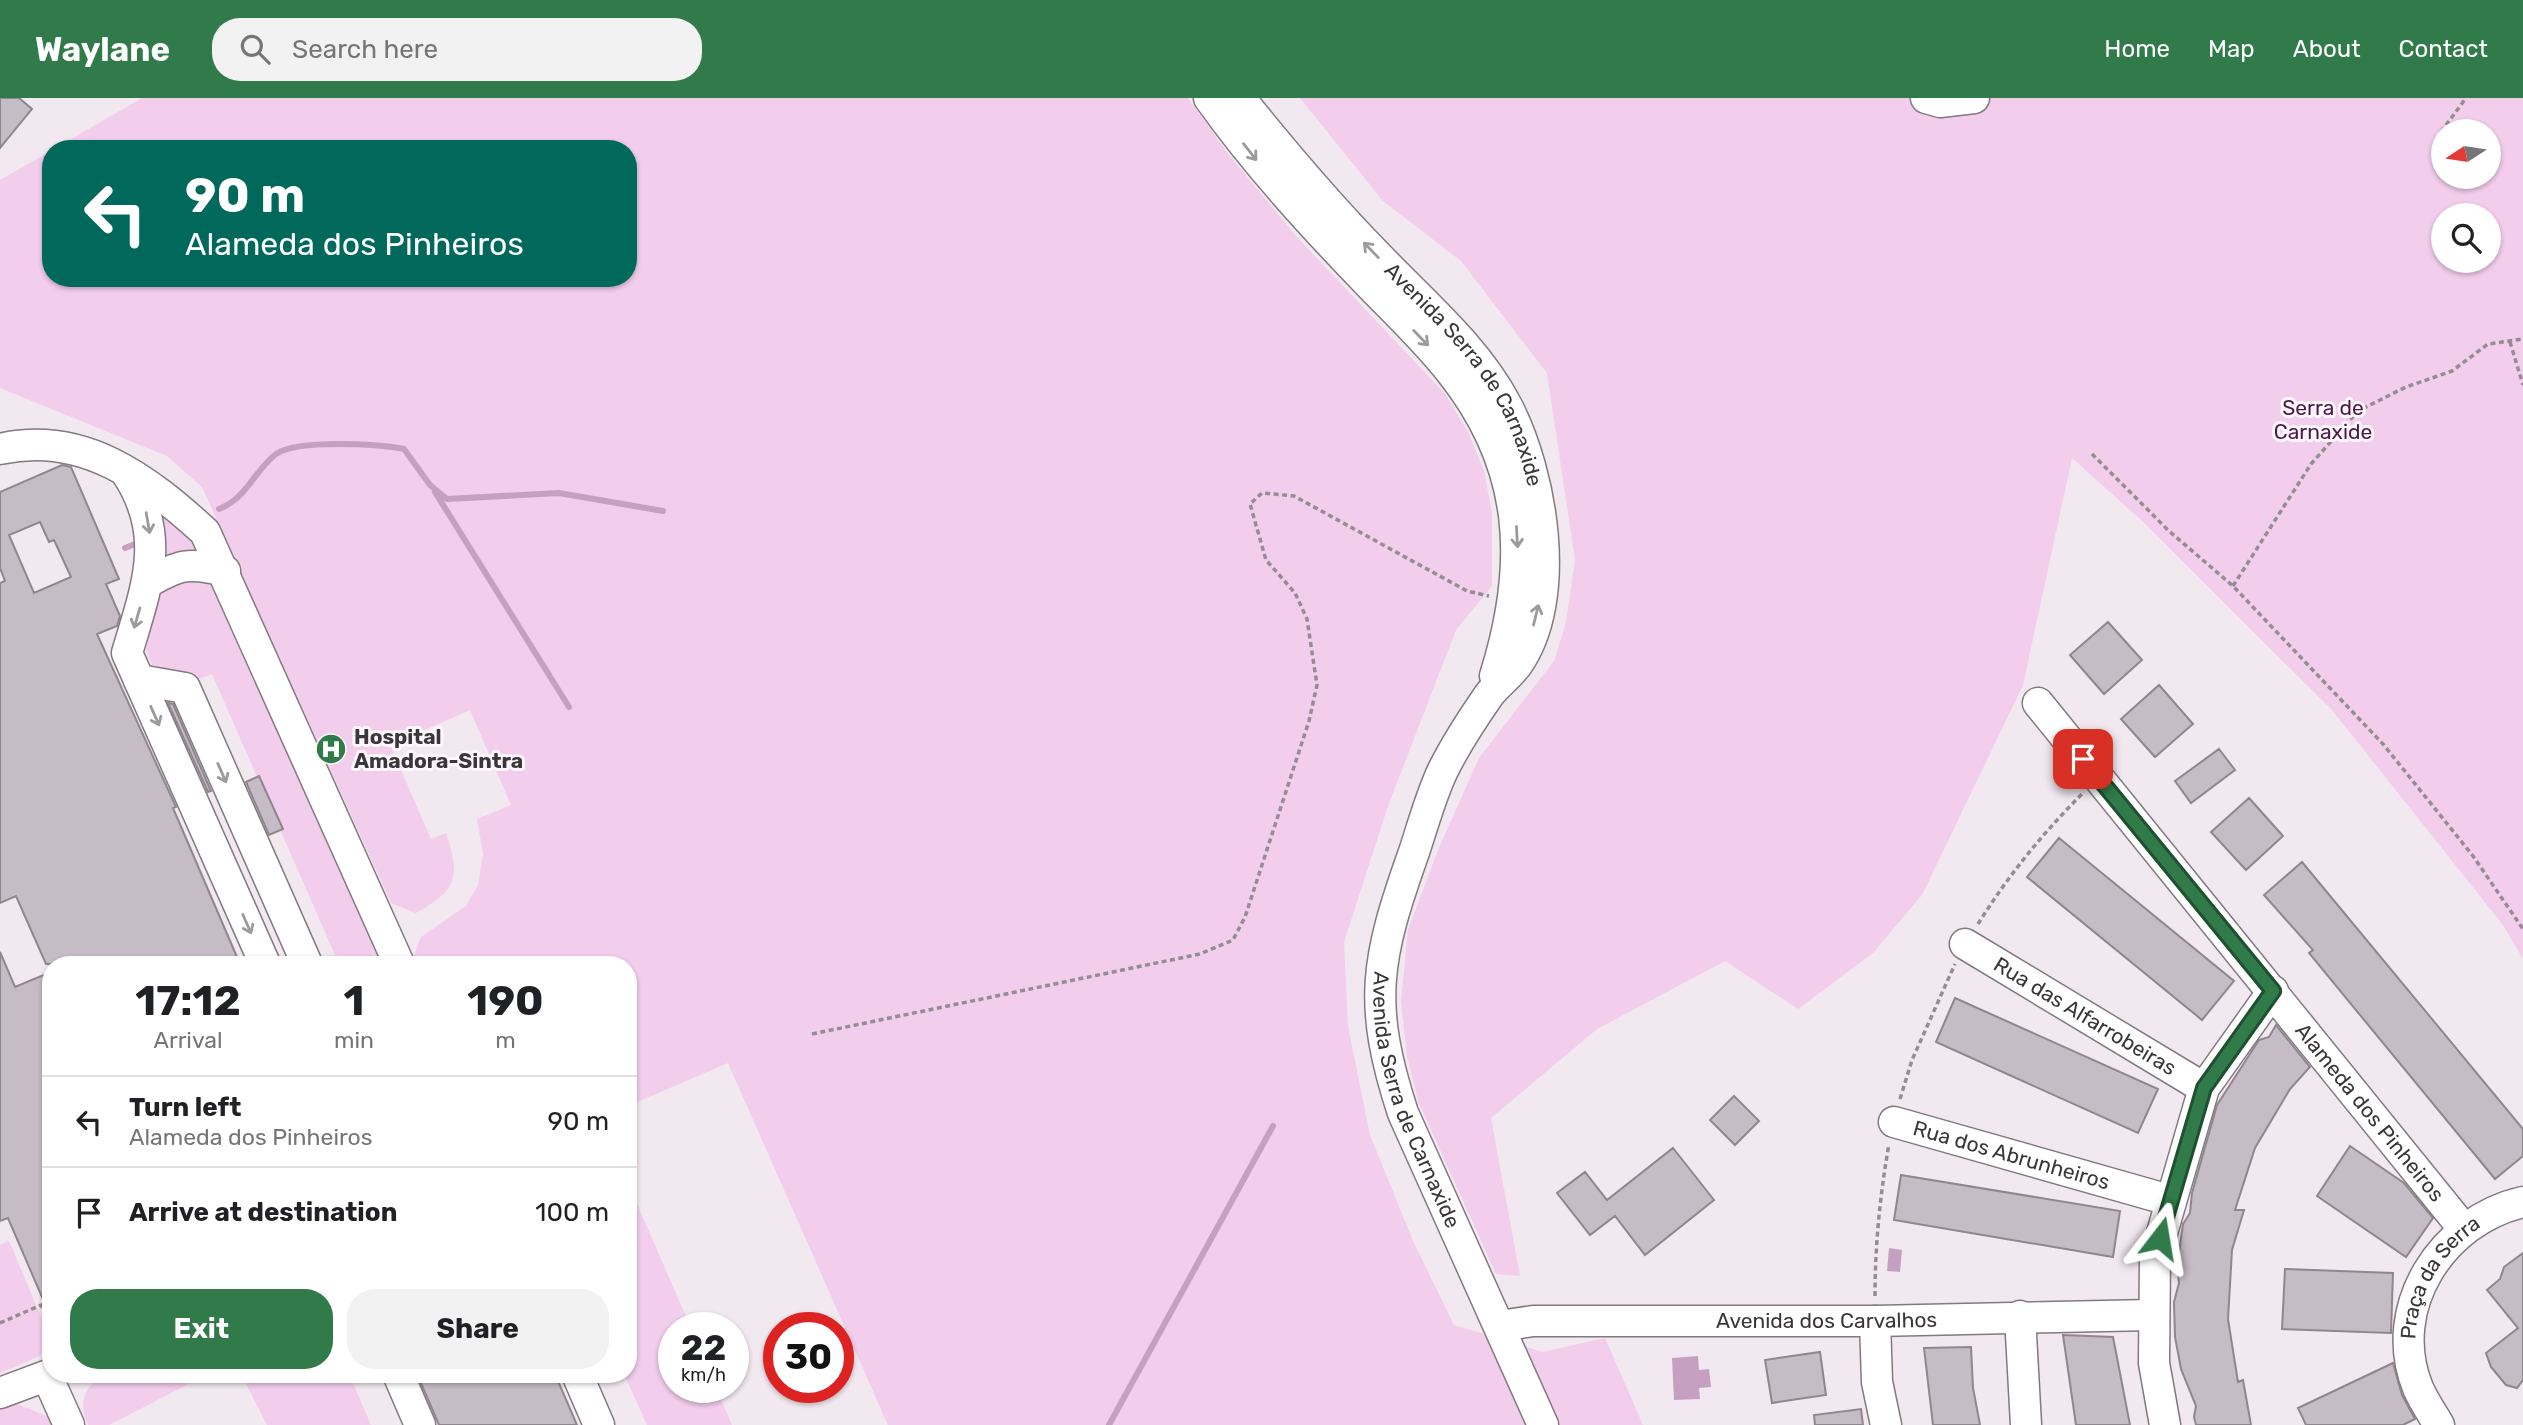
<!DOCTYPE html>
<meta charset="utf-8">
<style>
body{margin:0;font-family:Rubik,sans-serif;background:#f2f2f2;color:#202124;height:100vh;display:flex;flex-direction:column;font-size:26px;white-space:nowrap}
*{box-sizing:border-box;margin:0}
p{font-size:23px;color:#757577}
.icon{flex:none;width:38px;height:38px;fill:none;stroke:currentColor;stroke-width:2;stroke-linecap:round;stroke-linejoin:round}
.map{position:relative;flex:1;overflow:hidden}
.details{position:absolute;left:42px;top:858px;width:595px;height:427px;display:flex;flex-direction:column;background:#fff;border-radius:28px;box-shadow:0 2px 5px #0004}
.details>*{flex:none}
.top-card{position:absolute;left:42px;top:42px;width:595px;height:147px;border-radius:28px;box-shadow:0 2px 5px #0004;background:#00695c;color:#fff;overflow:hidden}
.needle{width:46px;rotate:258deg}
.fabs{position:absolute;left:2431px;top:21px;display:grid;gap:14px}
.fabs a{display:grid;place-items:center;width:70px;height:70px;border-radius:50%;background:#fff;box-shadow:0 2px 5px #0004;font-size:35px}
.speed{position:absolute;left:658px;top:1214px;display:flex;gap:14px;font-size:35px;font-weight:700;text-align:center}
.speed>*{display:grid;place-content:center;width:91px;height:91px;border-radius:50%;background:#fff;box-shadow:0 2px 5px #0004;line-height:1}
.speed small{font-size:18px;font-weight:400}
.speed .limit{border:10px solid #d22;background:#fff;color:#111}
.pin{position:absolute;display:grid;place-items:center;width:60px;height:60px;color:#fff;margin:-30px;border-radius:14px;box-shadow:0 4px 10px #0006}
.me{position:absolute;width:77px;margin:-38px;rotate:14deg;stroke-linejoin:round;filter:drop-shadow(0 0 5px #0008)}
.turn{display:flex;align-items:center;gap:24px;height:147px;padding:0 28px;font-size:32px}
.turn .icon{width:91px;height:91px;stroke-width:2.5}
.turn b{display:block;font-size:49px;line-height:60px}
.eta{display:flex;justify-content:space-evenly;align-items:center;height:119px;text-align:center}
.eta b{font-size:42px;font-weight:700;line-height:49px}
.button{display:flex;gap:14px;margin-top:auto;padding:14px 28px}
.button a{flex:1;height:80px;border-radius:28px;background:#307b49;color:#fff;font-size:28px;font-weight:700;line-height:80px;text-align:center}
.button a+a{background:#f2f2f2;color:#202124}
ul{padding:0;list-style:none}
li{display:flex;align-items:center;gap:21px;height:91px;padding:0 28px;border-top:2px solid #e0e0e0}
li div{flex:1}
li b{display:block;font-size:26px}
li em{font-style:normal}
header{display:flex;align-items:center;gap:42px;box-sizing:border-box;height:98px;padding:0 35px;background:#307b49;color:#fff}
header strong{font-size:33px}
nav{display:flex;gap:38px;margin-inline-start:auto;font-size:24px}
.search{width:490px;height:63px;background:#f2f2f2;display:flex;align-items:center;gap:18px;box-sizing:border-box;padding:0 24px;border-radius:28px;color:#757577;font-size:26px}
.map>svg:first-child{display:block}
</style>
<header>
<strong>Waylane</strong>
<div class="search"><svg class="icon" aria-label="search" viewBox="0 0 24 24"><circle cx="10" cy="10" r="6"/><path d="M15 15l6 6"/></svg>Search here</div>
<nav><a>Home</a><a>Map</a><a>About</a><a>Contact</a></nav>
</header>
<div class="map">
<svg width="2523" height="1327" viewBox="0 0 2523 1327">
<rect width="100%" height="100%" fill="#f2e8f0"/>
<path fill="#f2cdec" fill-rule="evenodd" d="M142,0H1188L1229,57L1296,138L1445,296L1469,336L1484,373L1492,415V488L1456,532L1388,708L1344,844L1348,928L1370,1037L1413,1143L1454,1227L1543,1254L1605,1240L1643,1327H888L728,965L628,1008V866H417L413,860L421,839L466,808L478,787L483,756L477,721L511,707L470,612L390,647L431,741L446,735C461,779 457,792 416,815L391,805L202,389L167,358L0,290V82L51,53V180H628V51H54Z
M1300,0H2523V861L2503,827L2332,612L2139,420L2072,360L2023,587L1922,797L1873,855L1798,911L1725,863L1597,931L1491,1020L1520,1178L1496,1176L1418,1003L1407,958L1401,904L1408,832L1438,752L1479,660L1554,563L1566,524L1575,462L1547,275L1461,163L1383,103ZM2443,33H2488V79H2443ZM2443,117H2488V163H2443Z
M157,404L212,459L160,469L163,429Z
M172,481L208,483L228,498L388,866H339L212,576L193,583L152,567L143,543L162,485Z
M628,1085L691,1230H674V1290H716L732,1327H647L624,1276H628Z
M9,1143L51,1242V1253L0,1275V1147Z
M104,1276H208L109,1327H88C78,1304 84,1290 104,1276Z
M241,1276H349L371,1327H267Z
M10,1303L51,1320L54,1327H0V1307Z"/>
<path fill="#c6a0c0" d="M1889,1150L1902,1152L1900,1174L1887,1173Z
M1698,1258L1699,1272L1709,1271L1711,1289L1699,1290L1700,1301L1674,1302L1672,1260Z"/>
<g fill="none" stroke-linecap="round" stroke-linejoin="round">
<path stroke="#c6a0c0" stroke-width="6" d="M435,394L569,609
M219,411C247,400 254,373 276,356C298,341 378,346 404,351L430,387L447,401L559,395L663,413
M125,450L140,444
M1109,1327L1273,1028"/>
</g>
<path fill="#c6bcc5" stroke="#90868e" stroke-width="2" fill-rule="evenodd" d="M0,0H19L32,11L0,50Z
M62,367L71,369L119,481L106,486L120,518L117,528L97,536L176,709L173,710L240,866H46L16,798L0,805V485L5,483L0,470V394ZM40,424L49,444L54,442L71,479L34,495L9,437Z
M2108,524L2142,562L2104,596L2070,557Z
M2159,587L2193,626L2155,659L2121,621Z
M168,605L173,606L211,693L208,694Z
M2219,651L2235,672L2191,705L2175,683Z
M259,678L283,731L269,737L246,684Z
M2249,700L2283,738L2246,772L2211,734Z
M2059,740L2234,883L2202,922L2027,779Z
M2302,764L2523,1031V1058L2495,1081L2309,855L2313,852L2264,797Z
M0,854L15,889L51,874V1220L8,1120L0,1123Z
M1955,900L2158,991L2138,1035L1936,944Z
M2276,927L2310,969L2290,991L2255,1050L2235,1112H2244L2232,1152L2228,1221L2238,1284L2243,1282L2251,1327H2196L2194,1319L2196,1308L2181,1271L2175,1239L2174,1204L2179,1185L2177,1169L2183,1126L2190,1115L2192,1095L2217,1007L2259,942L2269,939Z
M1734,998L1759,1023L1735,1047L1710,1022Z
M2350,1048L2404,1085L2433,1120L2406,1159L2317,1098Z
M1673,1050L1714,1102L1645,1157L1615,1118L1590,1137L1557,1095L1585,1074L1607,1102Z
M1901,1077L2120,1113L2113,1159L1894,1122Z
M2523,1155V1282L2517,1290L2506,1287L2491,1269L2486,1255L2518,1230L2487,1192L2500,1181L2504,1169Z
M2285,1171L2393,1175L2391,1235L2282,1231Z
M2063,1237L2113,1239L2130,1327H2076Z
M1971,1249L1973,1290L1980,1327H1933L1924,1250Z
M1820,1254L1826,1297L1772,1305L1765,1262Z
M2393,1265L2402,1297L2415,1321L2403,1327H2306L2298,1310Z
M417,1276H555L577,1327H439Z
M1861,1311L1863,1327H1815L1814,1317Z"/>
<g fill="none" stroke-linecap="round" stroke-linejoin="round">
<g stroke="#837981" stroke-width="33">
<g id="minor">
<path d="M1209,0C1256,66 1311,126 1368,185C1396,214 1426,242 1451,274C1526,368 1530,466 1495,578"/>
<path id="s1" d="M1240,0C1284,55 1329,108 1378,158C1423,205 1477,250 1507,308C1542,375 1564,501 1517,567C1509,578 1497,586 1489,597C1473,620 1456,646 1443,672C1431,697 1423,727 1414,754C1376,861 1367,905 1403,1015L1543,1327"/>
<path d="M1926,0L1940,4L1974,0"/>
<path d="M0,351C83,332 147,381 205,434L399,866"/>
<path d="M127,376C168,438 146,490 127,555L265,866"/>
<path d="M147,485C179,466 190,464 225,473"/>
<path d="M139,582L185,590L307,866"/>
<path id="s2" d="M2038,605L2463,1130"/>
<path id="s3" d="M1965,846L2204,990"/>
<path id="s4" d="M1894,1024L2169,1102"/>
<path d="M2020,1218L2026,1327"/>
<path d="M1875,1223L1877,1284L1886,1327"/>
<path id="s5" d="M1500,1228L1533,1223H1875L2152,1217"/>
<path d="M398,1276L420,1327"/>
<path d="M577,1276L599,1327"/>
<path d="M47,1278L69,1327"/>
<path d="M0,1295L51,1276"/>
<path d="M2165,1327L2154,1265L2155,1159L2204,990L2273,893"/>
<path id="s6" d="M2439,1327C2432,1315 2423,1302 2418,1290C2385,1209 2443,1122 2523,1104"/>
</g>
</g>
<path stroke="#948d92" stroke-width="3.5" stroke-dasharray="5 3.5" stroke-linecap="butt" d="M2441,34L2466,0
M2510,244L2523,287
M2092,356L2169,433L2233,488L2383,646L2473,758L2523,831
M2233,488L2311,366L2358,313L2406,289L2452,273L2488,246L2523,241
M1978,826C2008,778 2042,736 2082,696
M812,936L1200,856L1233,842L1245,819L1309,623L1317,587L1307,521L1295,495L1266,462L1250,406L1262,395L1294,398L1467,493L1489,498
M1900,1001L1912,962L1955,866
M1875,1198C1875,1147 1880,1097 1889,1046
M0,1225L41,1207L51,1229"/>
<use href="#minor" stroke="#fff" stroke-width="30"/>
</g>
<defs><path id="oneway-shaft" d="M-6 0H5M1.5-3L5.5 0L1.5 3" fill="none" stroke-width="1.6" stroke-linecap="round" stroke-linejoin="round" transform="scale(1.75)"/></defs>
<g stroke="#9c9a9c">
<use href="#oneway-shaft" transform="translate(1250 54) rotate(52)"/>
<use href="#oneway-shaft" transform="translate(1371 152) rotate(-134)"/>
<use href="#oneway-shaft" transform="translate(1421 240) rotate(46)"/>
<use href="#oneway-shaft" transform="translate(148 425) rotate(80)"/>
<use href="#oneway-shaft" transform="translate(1517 439) rotate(87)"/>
<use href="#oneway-shaft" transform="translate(1536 517) rotate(-76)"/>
<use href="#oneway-shaft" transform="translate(137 520) rotate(106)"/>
<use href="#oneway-shaft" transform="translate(155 618) rotate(66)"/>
<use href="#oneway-shaft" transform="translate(222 675) rotate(66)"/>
<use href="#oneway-shaft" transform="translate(247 826) rotate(66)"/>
</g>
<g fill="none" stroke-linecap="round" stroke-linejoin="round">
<g stroke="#1f502f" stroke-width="18">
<path id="route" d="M2083,661L2273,893L2204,990L2160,1140"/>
</g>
<use href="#route" stroke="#307b49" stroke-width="12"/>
</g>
<defs>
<g id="hospital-disc" transform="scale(1.575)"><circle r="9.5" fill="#307b49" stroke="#fef6fd"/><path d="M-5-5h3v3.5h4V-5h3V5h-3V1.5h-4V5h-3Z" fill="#fff"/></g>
</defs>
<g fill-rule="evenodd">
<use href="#hospital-disc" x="331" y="651"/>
</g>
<g text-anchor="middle" stroke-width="6" stroke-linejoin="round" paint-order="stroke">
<g font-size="21" fill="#3a3639" stroke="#fef6fd">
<text dy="7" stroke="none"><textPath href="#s1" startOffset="359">Avenida Serra de Carnaxide</textPath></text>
<text dy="7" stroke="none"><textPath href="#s3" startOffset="140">Rua das Alfarrobeiras</textPath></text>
<text dy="7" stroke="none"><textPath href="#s1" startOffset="1153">Avenida Serra de Carnaxide</textPath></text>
<text dy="7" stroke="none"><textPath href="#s2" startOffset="527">Alameda dos Pinheiros</textPath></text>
<text dy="7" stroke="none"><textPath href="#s4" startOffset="122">Rua dos Abrunheiros</textPath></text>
<text dy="7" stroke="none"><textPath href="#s6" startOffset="164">Praça da Serra</textPath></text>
<text dy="7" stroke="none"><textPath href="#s5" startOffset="327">Avenida dos Carvalhos</textPath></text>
</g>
<g font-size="21" fill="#491b44" stroke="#fef6fd">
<text x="2323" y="317">Serra de<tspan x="2323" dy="24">Carnaxide</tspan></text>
</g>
<g font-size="21" font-weight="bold" fill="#3a3639" stroke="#fef6fd" text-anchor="start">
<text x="354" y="646">Hospital<tspan x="354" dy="24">Amadora-Sintra</tspan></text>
</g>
</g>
</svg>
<div class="fabs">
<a><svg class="needle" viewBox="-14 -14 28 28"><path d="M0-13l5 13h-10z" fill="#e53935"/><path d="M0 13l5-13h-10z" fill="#757577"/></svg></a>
<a><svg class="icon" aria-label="search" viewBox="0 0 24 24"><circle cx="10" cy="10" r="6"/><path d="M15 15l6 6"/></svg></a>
</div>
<div class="speed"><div>22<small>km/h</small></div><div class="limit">30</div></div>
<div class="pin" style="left:2083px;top:661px;background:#d93025"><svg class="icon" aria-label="arrive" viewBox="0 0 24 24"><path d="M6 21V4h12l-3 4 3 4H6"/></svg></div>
<svg class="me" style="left:2160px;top:1140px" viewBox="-20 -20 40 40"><path d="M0-17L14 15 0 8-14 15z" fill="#307b49" stroke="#fff" stroke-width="4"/></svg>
<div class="top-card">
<div class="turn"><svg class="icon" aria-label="left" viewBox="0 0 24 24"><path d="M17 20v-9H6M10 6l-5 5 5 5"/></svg><div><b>90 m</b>Alameda dos Pinheiros</div></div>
</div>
<section class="details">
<div class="eta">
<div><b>17:12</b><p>Arrival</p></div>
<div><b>1</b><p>min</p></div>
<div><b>190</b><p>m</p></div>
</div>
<ul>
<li><svg class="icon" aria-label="left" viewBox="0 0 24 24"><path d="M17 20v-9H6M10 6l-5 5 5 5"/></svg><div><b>Turn left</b><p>Alameda dos Pinheiros</p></div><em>90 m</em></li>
<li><svg class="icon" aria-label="arrive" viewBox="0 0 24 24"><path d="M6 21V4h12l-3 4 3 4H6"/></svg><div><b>Arrive at destination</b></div><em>100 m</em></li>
</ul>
<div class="button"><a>Exit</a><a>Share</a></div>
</section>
</div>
